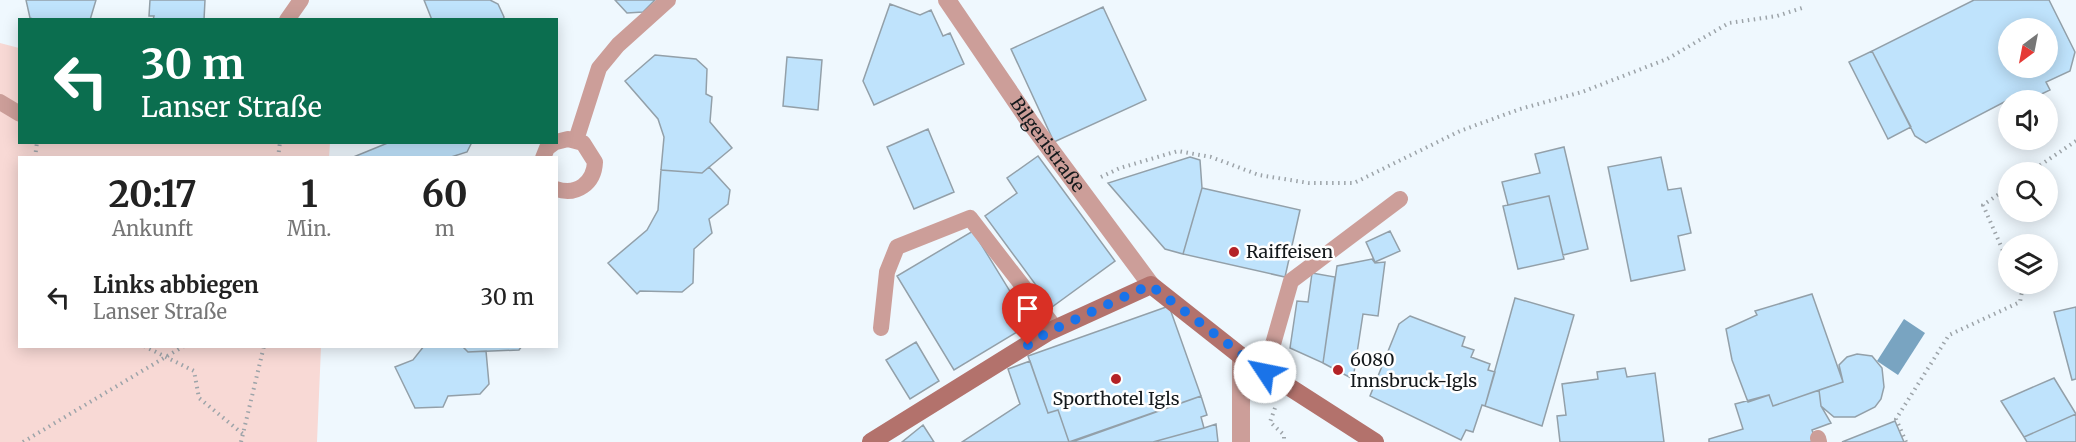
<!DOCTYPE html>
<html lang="de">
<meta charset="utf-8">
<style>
body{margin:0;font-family:Merriweather,serif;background:#f2f2f2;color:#222;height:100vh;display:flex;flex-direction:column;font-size:22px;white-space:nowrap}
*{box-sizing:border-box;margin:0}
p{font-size:20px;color:#767676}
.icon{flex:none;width:33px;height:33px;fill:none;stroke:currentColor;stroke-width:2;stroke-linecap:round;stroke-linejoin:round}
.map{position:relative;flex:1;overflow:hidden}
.sheet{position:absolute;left:18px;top:156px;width:540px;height:192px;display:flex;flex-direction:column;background:#fff;border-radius:0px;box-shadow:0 3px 15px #0003}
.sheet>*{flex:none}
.banner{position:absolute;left:18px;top:18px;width:540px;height:126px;border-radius:0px;box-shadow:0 3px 15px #0003;background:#0b6e4f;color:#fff;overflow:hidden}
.needle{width:39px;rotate:212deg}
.fabs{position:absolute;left:1998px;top:18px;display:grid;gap:12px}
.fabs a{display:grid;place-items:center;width:60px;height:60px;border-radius:50%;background:#fff;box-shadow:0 3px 15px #0003;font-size:30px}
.pin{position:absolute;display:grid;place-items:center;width:51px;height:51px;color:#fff;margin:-62px -26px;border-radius:50% 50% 50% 0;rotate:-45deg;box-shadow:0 0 6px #0007}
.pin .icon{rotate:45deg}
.me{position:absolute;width:66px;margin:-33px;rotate:304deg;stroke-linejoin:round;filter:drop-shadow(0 0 4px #0008)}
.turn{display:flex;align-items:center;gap:21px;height:126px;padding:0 24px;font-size:27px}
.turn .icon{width:78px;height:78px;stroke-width:2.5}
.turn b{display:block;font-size:42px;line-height:51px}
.eta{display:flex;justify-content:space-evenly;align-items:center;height:102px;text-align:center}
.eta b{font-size:36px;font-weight:700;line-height:42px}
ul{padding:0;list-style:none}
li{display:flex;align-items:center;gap:18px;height:78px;padding:0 24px}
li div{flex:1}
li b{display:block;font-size:22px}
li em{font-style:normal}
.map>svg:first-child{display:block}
</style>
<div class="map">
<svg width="2076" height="442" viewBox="0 0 2076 442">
<rect width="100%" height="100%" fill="#eff8fe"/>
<path fill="#f8d9d5" d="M0,43L19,48L20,142L330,143L329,157L20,158V346L321,347L317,442H0Z"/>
<path fill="#79a4c1" d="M1904,319L1925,333L1898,375L1877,361Z"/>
<path fill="#bfe3fc" stroke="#93a0a9" stroke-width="1.5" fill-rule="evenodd" d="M26,0H96L90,20H36L30,18Z
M150,0H205L204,20H153L154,16H149Z
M424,0H490L498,4L504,17L503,20H432Z
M615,0H655L643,12L627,13Z
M1974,0H2049L2075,52L2070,71L2046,82L2050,90L2029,100H2008L1926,143L1915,136L1872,51ZM2008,28H2048V68H2008Z
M890,4L920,15L931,10L943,36L950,33L964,64L874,105L863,81Z
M1103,7L1146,100L1054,142L1011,49Z
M1872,51L1911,127L1888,139L1849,62Z
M655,55L696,59L707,69L706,94L712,97L710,122L732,148L702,173L661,170L664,137L658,119L625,81Z
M787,57L822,60L818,110L783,106Z
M928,129L954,192L914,209L887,147Z
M390,142H472L467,152L448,158H351Z
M1564,147L1588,249L1563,255L1549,196L1508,205L1502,182L1540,173L1535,154Z
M1038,156L1115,261L1052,307L985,216L1017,193L1007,178Z
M1190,157L1200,160L1202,188L1183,254L1165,249L1108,183Z
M1661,157L1668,190L1681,188L1691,233L1678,236L1685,270L1631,281L1608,167Z
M709,167L730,190L728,204L709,219L712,233L694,249L693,283L682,292L640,291L637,294L608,263L647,230L658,210L661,170L702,173Z
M1202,188L1300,210L1285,277L1183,254Z
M1549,196L1564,259L1518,269L1503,206Z
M973,231L1030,324L954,370L897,276Z
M1390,231L1400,251L1375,262L1366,242Z
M1372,259L1375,263L1385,262L1378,316L1363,314L1353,379L1323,363L1337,266Z
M1312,273L1335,277L1323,363L1290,348L1297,301L1308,302Z
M1812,294L1843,382L1773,406L1769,395L1748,402L1732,360L1726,329L1757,315L1755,311Z
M1515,298L1574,315L1542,426L1485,406Z
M1169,306L1201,396L1069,442L1058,410L1048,413L1028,356Z
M2076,307V379L2072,380L2054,312Z
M1410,316L1465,337L1462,346L1474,350L1471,357L1490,364L1488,370L1495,372L1485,406L1482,405L1473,432L1466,430L1461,440L1370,396L1399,324Z
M916,342L939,381L910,399L886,360Z
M424,346H462L468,352L486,351L489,384L480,394L448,396L443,407L415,408L395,367L413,360Z
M462,346H522L519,350L468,352Z
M1857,354L1872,356L1882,368L1884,387L1881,399L1875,407L1855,417H1834L1821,406L1819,390L1843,382L1839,365L1847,357Z
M1030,361L1048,413L1058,410L1069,442H962L1020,404L1008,369Z
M1625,368L1627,377L1655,373L1664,442H1560L1557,416L1566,415L1562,384L1598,379L1597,372Z
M2054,378L2076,414L2024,437L2001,401Z
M1819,390L1821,406L1831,423L1812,430L1816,442H1709V439L1743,429L1735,404L1769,395L1773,406Z
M1201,396L1207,415L1201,417L1204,428L1153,442H1072Z
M2076,414V442H2027L2024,437Z
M1895,421L1904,442H1842Z
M1216,424L1218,442H1153L1204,428Z
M923,425L934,442H902Z"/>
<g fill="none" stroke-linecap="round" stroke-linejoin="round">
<path stroke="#9da4a9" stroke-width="4" stroke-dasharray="1.5 4.5" stroke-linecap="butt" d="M35,158L37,142
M278,158L280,142
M2030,172L2076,141
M1101,177L1120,168L1178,151L1211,157L1259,175L1309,183H1354L1460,131L1520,109L1582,92L1667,59L1729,23L1777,16L1805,7
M2008,188L1983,205L2008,262
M144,346L194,371L199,398L243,434
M1275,408L1270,422L1284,435V442
M23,442L184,346
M241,442L264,346
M1906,442L1896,419L1949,335L2020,302L2022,291L2018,284"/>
<path stroke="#cc9e99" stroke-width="16" d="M287,20L301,0
M0,102L20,114
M576,140L599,68L618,45L668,0
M556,142L568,139L583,143L595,162C594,183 577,196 556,189
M543,158L547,148L555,142
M881,328L887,272L897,247L970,218L1056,329
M1265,372L1291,281L1400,199
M1818,438L1819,442"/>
<g stroke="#cc9e99" stroke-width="18">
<path id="s1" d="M947,0L1030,122L1151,285"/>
<path d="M1241,442V356"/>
</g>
<path stroke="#b3726c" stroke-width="18" d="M871,442L1048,332L1151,285L1241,356L1375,442"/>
</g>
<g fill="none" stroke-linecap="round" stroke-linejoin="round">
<path stroke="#1a73e8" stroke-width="10" stroke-dasharray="0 18" d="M1028,345L1048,332L1150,285L1265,372"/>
</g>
<g fill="#b42327" stroke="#fff" stroke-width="2">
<circle cx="1234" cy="252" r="6"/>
<circle cx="1338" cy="370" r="6"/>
<circle cx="1116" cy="379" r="6"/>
</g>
<g text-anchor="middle" stroke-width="5" stroke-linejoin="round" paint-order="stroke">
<g font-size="18" fill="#14191c" stroke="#fff">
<text dy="6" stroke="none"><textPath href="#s1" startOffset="176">Bilgeristraße</textPath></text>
</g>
<g font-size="18" fill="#14191c" stroke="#fff" text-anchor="start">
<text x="1246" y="258">Raiffeisen</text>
<text x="1350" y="366">6080<tspan x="1350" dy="21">Innsbruck-Igls</tspan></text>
<text x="1116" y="405" text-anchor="middle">Sporthotel Igls</text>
</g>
</g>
</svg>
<div class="fabs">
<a><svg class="needle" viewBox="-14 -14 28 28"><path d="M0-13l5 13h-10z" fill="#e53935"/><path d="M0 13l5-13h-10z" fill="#767676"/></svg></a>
<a><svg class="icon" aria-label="sound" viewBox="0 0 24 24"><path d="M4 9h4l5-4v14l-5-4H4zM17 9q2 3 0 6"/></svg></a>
<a><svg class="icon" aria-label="search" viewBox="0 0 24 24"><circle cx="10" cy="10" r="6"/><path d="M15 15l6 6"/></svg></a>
<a><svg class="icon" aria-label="layers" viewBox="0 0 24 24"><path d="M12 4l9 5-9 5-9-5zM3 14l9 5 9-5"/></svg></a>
</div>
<div class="pin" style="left:1028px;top:345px;background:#d93025"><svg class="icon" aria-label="arrive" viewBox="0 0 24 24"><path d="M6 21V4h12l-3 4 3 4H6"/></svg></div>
<svg class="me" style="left:1265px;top:372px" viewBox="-20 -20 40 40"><circle r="19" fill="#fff"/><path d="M0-13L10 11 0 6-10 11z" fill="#1a73e8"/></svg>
<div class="banner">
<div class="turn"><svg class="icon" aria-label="left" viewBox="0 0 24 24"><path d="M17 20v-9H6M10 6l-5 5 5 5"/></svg><div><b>30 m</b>Lanser Straße</div></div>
</div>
<section class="sheet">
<div class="eta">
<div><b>20:17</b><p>Ankunft</p></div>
<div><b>1</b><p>Min.</p></div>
<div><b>60</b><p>m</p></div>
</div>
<ul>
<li><svg class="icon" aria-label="left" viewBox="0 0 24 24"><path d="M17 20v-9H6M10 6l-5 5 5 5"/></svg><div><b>Links abbiegen</b><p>Lanser Straße</p></div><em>30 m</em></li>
</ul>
</section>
</div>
